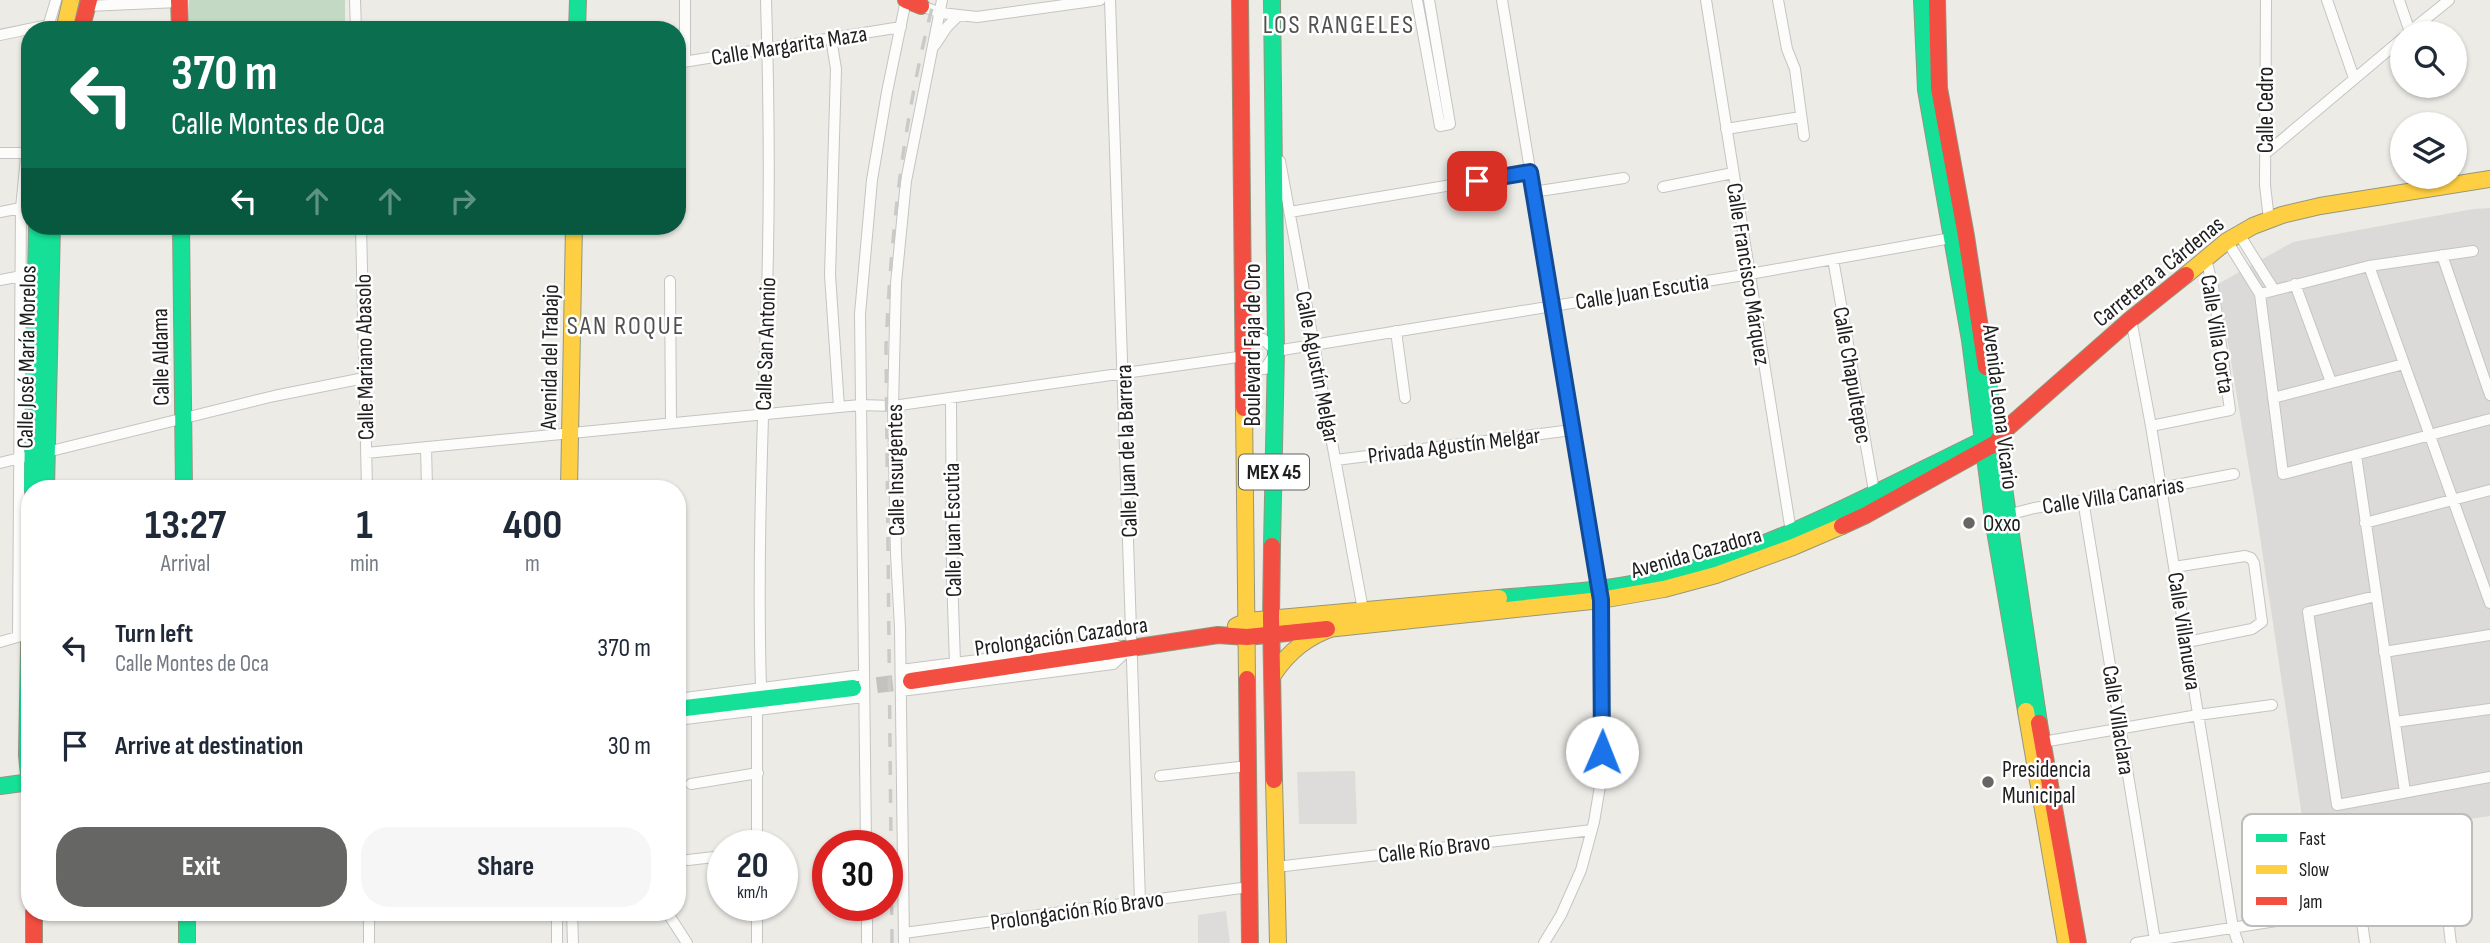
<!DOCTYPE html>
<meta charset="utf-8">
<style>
body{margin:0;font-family:"Sofia Sans Condensed",sans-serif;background:#f6f6f7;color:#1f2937;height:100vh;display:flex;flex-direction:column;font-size:26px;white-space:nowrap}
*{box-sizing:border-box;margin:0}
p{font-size:23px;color:#747a83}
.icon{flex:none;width:38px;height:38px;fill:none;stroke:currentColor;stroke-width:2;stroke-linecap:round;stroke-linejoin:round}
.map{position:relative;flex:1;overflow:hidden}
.side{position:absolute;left:21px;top:480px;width:665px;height:441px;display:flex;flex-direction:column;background:#fff;border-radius:28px;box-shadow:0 2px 5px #0004}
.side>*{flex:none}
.banner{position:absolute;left:21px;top:21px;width:665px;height:214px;border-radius:28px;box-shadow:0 2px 5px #0004;background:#0b6e4f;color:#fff;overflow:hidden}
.buttons{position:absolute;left:2390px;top:21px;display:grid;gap:14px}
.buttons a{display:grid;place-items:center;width:77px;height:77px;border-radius:50%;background:#fff;box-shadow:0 2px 5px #0004;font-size:35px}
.speed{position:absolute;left:707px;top:830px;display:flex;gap:14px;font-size:35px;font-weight:700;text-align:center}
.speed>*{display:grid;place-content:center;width:91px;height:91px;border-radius:50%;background:#fff;box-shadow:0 2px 5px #0004;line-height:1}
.speed small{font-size:18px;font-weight:400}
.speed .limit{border:10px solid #d22;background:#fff;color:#111}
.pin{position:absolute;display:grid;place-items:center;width:60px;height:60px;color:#fff;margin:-30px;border-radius:14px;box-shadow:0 4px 10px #0006}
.me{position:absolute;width:77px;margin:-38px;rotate:1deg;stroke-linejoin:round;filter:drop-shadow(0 0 5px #0008)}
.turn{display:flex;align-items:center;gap:24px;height:147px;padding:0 35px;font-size:32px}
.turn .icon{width:91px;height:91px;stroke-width:2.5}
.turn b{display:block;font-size:49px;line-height:60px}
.lanes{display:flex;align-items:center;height:66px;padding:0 35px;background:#0003;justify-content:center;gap:35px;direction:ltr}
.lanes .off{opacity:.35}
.eta{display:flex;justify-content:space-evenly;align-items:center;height:119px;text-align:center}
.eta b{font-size:42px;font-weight:700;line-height:49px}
.action{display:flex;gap:14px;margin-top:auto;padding:14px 35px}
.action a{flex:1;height:80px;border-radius:28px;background:#666664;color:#fff;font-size:28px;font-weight:700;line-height:80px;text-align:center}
.action a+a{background:#f6f6f7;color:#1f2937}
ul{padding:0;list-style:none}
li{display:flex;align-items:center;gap:21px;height:98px;padding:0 35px}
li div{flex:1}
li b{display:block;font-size:26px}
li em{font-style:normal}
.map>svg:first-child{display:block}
</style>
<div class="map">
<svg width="2490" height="943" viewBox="0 0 2490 943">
<rect width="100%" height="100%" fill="#edebe6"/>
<path fill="#dcdad8" d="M2490,208V816L2306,843L2256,510L2218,284L2293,242L2473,209Z"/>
<path fill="#c4d9c4" d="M189,0H345V30H189Z"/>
<path fill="#dddcda" d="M1355,771L1357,824H1299L1297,772Z
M1226,911L1230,943H1198V915Z"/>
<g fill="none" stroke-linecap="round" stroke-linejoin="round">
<path stroke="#c4c2be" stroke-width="16" stroke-dasharray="16 8" stroke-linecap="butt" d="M853,688L911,681"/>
<g stroke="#c5c4c2" stroke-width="12">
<path id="street" d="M355,0L356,30
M1110,0L1140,901
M1417,0L1440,126L1450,124L1429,0
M1502,0L1601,600L1602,774L1594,822L1581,870L1561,915L1544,943
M1706,0L1792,538
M1778,0L1787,49L1795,69L1804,136
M2266,0L2265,185L2269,220
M2327,0L2354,78
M2399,0L2410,32
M87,6L179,2
M921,6L941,13L977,17L1100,0
M47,30L56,0
M2408,33L2449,0
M0,35L48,25
M831,38L836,69L830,275L839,407
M935,45L947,27L958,16
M685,62V0
M677,63L901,27
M1726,129L1801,117
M0,153H30
M2265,154L2403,38
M1280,161L1363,610
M1663,187L1733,173
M1533,192L1624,178
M0,212L21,208
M1290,212L1530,172
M361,226L367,488
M2239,234L2274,290
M2227,241L2260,294L2283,474L2490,419
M2442,255L2490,395
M1833,259L1874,491
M2369,266L2490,603
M0,280L42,272
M670,281L671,423
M2295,284L2331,382
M2260,294L2369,266L2473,251
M2131,319L2151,426L2233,928L2238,943
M1396,331L1405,398
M1276,351L1750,274L1957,237
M1246,353C1249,342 1252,340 1263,339L1276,351
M1245,356L1256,368L1265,369L1274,355
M951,398L952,575L955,663
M2273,398L2404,364
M2151,426L2230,410L2213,287L2206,259
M426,447L427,488
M43,453L274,396L364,378
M366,453L860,405L893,406L1245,356
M2356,455L2405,792
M1336,460L1572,430
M0,463L24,457
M2083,500L2155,940
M2003,516L2034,508L2161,488L2234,474
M2365,523L2490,490
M2174,567L2245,556L2251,558L2254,563L2262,622L2252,629L2187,642
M2376,596L2308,612L2337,805L2490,777
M18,637L21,208L30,117
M0,642L24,635
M2384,652L2490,635
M901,670L1110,643L1120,647
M761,688C757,555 763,424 767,291C770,194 769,97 766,0
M901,691L1113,664L1129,649
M677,699L863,675
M757,710V845
M677,720L863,697
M2395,722L2490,709
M2037,743L2198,715L2272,705
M1160,776L1248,766
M691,784L758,773
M866,845L860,314L872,180L887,92L906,0
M688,860L723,856
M1276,867L1592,830
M867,905V943
M557,912V943
M572,912L573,943
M667,912L687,943
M904,933L1249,887
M369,943V912
M757,943V905
M904,943L900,628L896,554L893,406L896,283L906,181L942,0
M2136,943L2359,908
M2365,943L2357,889L2359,869C2382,858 2429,845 2442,878C2448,893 2448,926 2451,943"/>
</g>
<g stroke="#94977e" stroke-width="18">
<path id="fast" d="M1272,0L1276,351L1272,546
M1922,0L1926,90L1970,340L1993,519L2026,711
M577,30L578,0
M181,226L184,488
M1986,367L2039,723
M32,488L37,226
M46,488L52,226
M30,595L27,755L30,786
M1499,598C1555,593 1613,591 1668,576C1779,546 1882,489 1985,439
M677,709L853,688
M0,786L30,782
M187,912V943"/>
</g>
<g stroke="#94977e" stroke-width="18">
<path id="slow" d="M64,30L71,0
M2186,275L2227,241L2253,226L2282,215L2320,206L2490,179
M1244,408L1247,679
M569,488L574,226
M1236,626L1247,621L1499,598
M1327,629L1601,600L1664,589L1716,575L1793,547L1842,526
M1273,675C1289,651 1308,636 1336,627
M2026,711L2066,943
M1274,780L1278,943"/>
</g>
<g stroke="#94977e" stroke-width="18">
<path id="jam" d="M179,0L180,30
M906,0L921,6
M1240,0L1244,408
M1937,0L1939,88L1966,236L1986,367
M81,30L89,0
M1842,526L1866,515L1996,443L2005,430L2131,319L2186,275
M1272,546L1271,618L1274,780
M1247,679L1250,943
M911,681L1218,635L1247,637L1327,629
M2039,723L2078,943
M34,912V943"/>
</g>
<use href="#street" stroke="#fcfcfb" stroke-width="10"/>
<use href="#fast" stroke="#16e098" stroke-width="16"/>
<use href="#slow" stroke="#ffcf43" stroke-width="16"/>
<use href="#jam" stroke="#f24e42" stroke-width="16"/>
<path stroke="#cacac9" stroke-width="3.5" stroke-dasharray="14 14" stroke-linecap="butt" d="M892,943L886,347C891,229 904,115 934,0"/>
</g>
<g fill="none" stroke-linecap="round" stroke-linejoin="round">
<g stroke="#114b97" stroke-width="18">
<path id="route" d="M1477,181L1530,172L1601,600L1602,752"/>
</g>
<use href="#route" stroke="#1a73e8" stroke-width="12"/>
</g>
<g fill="#666664" stroke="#fff" stroke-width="2.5">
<circle cx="1969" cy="523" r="7"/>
<circle cx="1988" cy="782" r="7"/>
</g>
<g text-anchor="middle" stroke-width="5" stroke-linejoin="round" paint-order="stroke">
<rect fill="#fff" stroke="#626262" stroke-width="2" x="1239" y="454.5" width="70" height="35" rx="5"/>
<g font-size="21" font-weight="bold" fill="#1e1e1e">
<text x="1274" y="479">MEX 45</text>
</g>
<g font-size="23" fill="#1e1e1e" stroke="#fff">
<text transform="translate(789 45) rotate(-9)" y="8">Calle Margarita Maza</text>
<text transform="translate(2265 110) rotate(-90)" y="8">Calle Cedro</text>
<text transform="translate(2158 271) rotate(-39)" y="8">Carretera a Cárdenas</text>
<text transform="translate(1749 274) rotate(81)" y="8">Calle Francisco Márquez</text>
<text transform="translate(1642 291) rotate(-9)" y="8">Calle Juan Escutia</text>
<text transform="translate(2218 334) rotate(81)" y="8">Calle Villa Corta</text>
<text transform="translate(765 344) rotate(-88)" y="8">Calle San Antonio</text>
<text transform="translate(1252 345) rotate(-90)" y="8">Boulevard Faja de Oro</text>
<text transform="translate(26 357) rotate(-89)" y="8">Calle José María Morelos</text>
<text transform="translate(160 357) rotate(-91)" y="8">Calle Aldama</text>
<text transform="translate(364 357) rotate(-91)" y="8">Calle Mariano Abasolo</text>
<text transform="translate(549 357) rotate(-89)" y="8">Avenida del Trabajo</text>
<text transform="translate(1318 367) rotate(79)" y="8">Calle Agustín Melgar</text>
<text transform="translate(1853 375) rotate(80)" y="8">Calle Chapultepec</text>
<text transform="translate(2001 407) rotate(83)" y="8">Avenida Leona Vicario</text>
<text transform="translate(1454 445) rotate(-7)" y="8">Privada Agustín Melgar</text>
<text transform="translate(1126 451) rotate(-92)" y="8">Calle Juan de la Barrera</text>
<text transform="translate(895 470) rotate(-91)" y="8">Calle Insurgentes</text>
<text transform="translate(2113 495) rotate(-9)" y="8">Calle Villa Canarias</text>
<text transform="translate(952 530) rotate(-91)" y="8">Calle Juan Escutia</text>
<text transform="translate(1696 552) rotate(-16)" y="8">Avenida Cazadora</text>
<text transform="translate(2185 631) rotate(81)" y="8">Calle Villanueva</text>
<text transform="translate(1061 636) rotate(-8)" y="8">Prolongación Cazadora</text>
<text transform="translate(2119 720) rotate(81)" y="8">Calle Villaclara</text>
<text transform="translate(1434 848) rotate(-7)" y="8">Calle Río Bravo</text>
<text transform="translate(1077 910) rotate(-8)" y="8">Prolongación Río Bravo</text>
</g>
<g font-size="23" fill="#1e1e1e" stroke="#fff" text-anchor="start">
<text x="1983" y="531">Oxxo</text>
<text x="2002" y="777">Presidencia<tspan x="2002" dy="26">Municipal</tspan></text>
</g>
<g font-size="26" letter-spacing="2" fill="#515151" stroke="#fff">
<text x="1339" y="33">LOS RANGELES</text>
<text x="626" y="334">SAN ROQUE</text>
</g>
</g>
<rect x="2242" y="814" width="230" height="112" rx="10" fill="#fff" stroke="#bcbcbc" stroke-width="2"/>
<rect x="2256" y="834" width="31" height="8" fill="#16e098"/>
<rect x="2256" y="865" width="31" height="9" fill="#ffcf43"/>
<rect x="2256" y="897" width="31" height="8" fill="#f24e42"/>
<g font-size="19" fill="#1e1e1e">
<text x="2299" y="845">Fast</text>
<text x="2299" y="876">Slow</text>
<text x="2299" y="908">Jam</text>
</g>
</svg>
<div class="buttons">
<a><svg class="icon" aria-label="search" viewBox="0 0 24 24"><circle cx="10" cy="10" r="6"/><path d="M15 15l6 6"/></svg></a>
<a><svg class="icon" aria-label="layers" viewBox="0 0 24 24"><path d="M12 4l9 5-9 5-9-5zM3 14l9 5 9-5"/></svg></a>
</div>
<div class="speed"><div>20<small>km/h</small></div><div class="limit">30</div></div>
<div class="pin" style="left:1477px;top:181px;background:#d93025"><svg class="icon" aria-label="arrive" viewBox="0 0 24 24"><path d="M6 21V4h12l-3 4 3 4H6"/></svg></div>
<svg class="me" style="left:1602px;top:752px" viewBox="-20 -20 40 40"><circle r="19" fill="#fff"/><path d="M0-13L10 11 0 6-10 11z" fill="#1a73e8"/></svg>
<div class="banner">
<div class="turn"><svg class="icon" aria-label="left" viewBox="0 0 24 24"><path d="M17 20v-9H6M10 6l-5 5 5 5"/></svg><div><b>370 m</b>Calle Montes de Oca</div></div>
<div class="lanes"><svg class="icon" aria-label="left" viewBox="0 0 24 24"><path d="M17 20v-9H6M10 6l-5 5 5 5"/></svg><svg class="icon off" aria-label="ahead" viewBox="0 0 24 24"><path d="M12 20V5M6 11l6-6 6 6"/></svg><svg class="icon off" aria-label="ahead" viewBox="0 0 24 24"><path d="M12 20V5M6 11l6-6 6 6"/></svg><svg class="icon off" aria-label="right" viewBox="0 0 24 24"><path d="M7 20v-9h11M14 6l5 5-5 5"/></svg></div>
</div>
<section class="side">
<div class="eta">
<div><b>13:27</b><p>Arrival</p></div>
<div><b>1</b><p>min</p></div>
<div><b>400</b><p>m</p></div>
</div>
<ul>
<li><svg class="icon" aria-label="left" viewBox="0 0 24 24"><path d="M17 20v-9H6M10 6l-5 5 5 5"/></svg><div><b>Turn left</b><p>Calle Montes de Oca</p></div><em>370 m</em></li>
<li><svg class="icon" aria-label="arrive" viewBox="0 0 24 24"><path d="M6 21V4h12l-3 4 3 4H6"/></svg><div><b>Arrive at destination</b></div><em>30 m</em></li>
</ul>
<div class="action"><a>Exit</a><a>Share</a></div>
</section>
</div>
